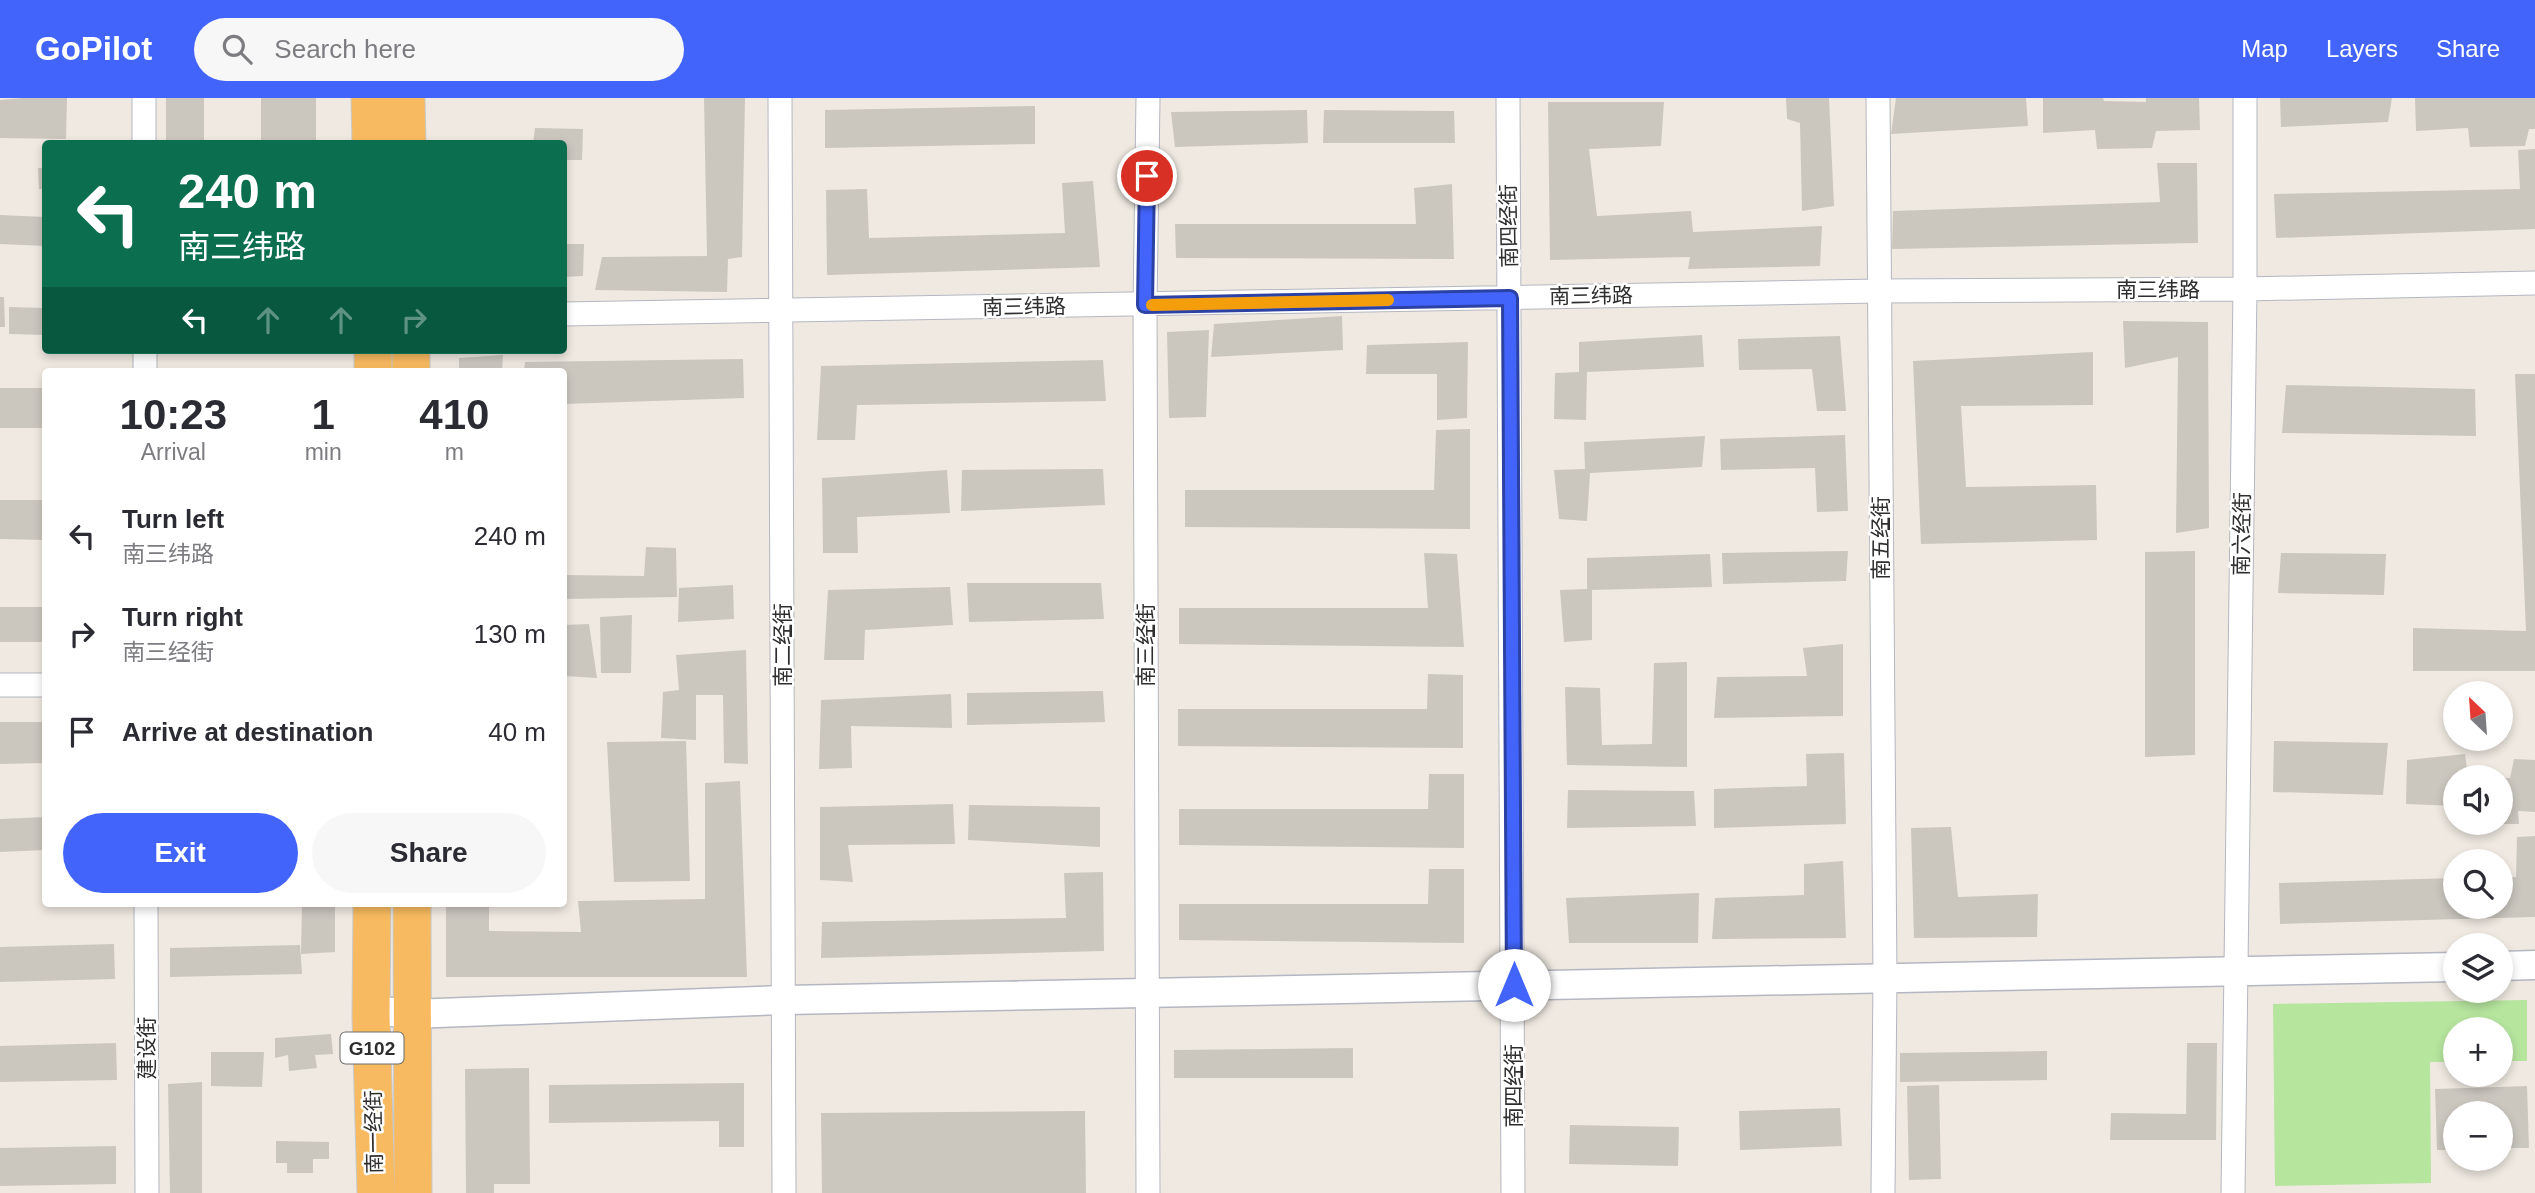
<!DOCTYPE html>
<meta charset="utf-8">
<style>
body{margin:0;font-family:Helvetica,"Noto Sans SC",sans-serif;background:#f7f7f7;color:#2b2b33;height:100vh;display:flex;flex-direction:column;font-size:26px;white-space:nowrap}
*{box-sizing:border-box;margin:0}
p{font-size:23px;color:#7c7c81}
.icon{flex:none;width:38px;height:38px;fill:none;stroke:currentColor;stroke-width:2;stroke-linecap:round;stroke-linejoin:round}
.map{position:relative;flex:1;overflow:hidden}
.side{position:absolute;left:42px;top:270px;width:525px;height:539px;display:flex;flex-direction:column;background:#fff;border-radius:7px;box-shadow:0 4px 10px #0003}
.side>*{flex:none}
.top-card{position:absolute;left:42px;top:42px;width:525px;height:214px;border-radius:7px;box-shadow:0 4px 10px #0003;background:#0b6e4f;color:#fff;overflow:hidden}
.needle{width:46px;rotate:335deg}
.buttons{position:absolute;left:2443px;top:583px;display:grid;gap:14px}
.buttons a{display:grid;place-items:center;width:70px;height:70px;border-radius:50%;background:#fff;box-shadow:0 4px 10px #0003;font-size:35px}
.pin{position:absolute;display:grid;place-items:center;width:60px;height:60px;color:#fff;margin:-30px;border:4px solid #fff;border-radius:50%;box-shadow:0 2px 7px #0007}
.me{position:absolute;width:77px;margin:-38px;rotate:0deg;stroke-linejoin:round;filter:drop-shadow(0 0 5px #0008)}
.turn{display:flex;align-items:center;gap:24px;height:147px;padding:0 21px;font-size:32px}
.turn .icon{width:91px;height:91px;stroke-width:2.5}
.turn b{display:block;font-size:49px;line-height:60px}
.lanes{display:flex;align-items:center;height:66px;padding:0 21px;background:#0003;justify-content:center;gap:35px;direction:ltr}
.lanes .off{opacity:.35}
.eta{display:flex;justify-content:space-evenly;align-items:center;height:119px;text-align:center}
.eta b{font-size:42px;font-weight:700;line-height:49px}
.cta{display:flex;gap:14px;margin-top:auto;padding:14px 21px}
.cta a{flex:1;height:80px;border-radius:42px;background:#4264fb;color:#fff;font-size:28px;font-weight:700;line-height:80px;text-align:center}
.cta a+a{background:#f7f7f7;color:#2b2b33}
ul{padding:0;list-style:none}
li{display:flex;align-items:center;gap:21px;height:98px;padding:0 21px}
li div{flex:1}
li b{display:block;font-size:26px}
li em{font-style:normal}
header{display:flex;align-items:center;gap:42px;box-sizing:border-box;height:98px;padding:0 35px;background:#4264fb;color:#fff}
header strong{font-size:33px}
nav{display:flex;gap:38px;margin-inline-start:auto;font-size:24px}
.search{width:490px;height:63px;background:#f7f7f7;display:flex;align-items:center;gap:18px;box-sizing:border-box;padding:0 24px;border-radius:38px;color:#7c7c81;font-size:26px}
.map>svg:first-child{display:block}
</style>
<header>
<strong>GoPilot</strong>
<div class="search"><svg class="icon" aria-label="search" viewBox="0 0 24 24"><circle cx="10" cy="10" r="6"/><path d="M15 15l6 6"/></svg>Search here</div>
<nav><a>Map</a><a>Layers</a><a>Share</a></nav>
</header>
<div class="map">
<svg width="2535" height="1095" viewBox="0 0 2535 1095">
<rect width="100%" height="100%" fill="#efe9e1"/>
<path fill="#b6e59e" d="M2527,902V963H2501V931H2455V964H2430L2431,1085L2275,1088L2273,906Z"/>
<path fill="#cbc7bf" d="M23,0H67L66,41L0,40V2Z
M166,0H204V46H166Z
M261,0H316V46H261Z
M704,0H745L742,159L728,161L727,194L595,192L602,159L707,158Z
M1786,0H1829L1834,108L1802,113L1800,25L1787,21Z
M1896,0H2026L2028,28L1891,36Z
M2043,0H2103L2104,3L2146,4V0H2199L2200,32L2156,33L2152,50L2097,51L2095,32L2043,35Z
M2280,0H2392L2388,24L2281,29Z
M2415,0H2535V31H2529L2525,48L2470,49L2468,30L2416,33Z
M1548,4H1664L1661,48L1589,51L1597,118L1691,113L1693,134L1822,128L1820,168L1688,171L1690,159L1550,162Z
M1035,8V46L825,50V12Z
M1307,12L1308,45L1175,49L1171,14Z
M1324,12L1454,13L1455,45H1323Z
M535,30L583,31L582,62H564V46H533Z
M2535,51V131L2276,140L2274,96L2520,91L2518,52Z
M2157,65H2197L2198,145L1892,151L1893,113L2160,104Z
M38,70H46V91H39Z
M1093,83L1100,169L827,177L826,92L867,91L869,140L1065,135L1062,85Z
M1452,86L1454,161L1176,160L1175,126H1416L1414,90Z
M0,117L46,119V148L0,146Z
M564,146H584L583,178L564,179Z
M0,199H4L5,229H0Z
M9,209L46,210V237L9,236Z
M1342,218L1343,252L1211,259L1214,226Z
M2123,223L2208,224L2209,430L2176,435L2178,259L2125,270Z
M1209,232L1206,319L1169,320L1167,234Z
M1702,237L1704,269L1587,274L1586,322L1554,321L1555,275L1579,274V244Z
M1840,238L1846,313H1817L1812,271L1739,272L1738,241Z
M1468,244L1467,320L1437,322V276H1366L1367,247Z
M2093,254V307L1961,308L1966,389L2096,387L2097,442L1921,446L1913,263Z
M503,257L502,273H459V260Z
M743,261L744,300L564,306V273H524L525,264Z
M1103,262L1106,303L857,307L855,342H817L821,268Z
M2515,276H2535V573H2413V530L2526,533Z
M2286,287L2475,291L2476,338L2282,335Z
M0,290H46V330H0Z
M1470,331V431L1185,429V392H1434L1436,332Z
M1845,337L1848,413L1817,414L1815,370L1721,372L1720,341Z
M1705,338L1702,369L1590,375L1587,423L1559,421L1554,372L1585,371L1584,344Z
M1103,371L1105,407L961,413L962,372Z
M947,372L950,415L857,419L858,455H823L822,380Z
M0,402H46V442L0,441Z
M646,449L676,450L677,499L564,501V477L644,478Z
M1848,453L1846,483L1723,486L1722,455Z
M2195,453V657L2145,659V454Z
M1424,455L1457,456L1464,549L1179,546V510H1428Z
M2281,455L2386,456L2384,497L2278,495Z
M1710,456L1712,489L1592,492V542L1564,544L1560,492L1587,491V460Z
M967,485H1101L1104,521L969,524Z
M733,487L734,521L678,524L679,490Z
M950,489L953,527L865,532L864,562H824L828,492Z
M0,509H46V544H0Z
M632,517L631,575H601L600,519Z
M589,526L597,580L564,578V527Z
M1843,546V618L1714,620L1717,579L1807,578L1803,550Z
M746,552L748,666L724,665L723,597H696V642L661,640L663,594L679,592L676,557Z
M1687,564V669L1567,667L1565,589L1600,590L1602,647L1652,646L1654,565Z
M1428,576L1463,577V650L1178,648V611H1427Z
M1103,593L1105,624L967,627V595Z
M951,596L952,630L851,628L852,670L819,671L821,602Z
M0,624H46V665L0,666Z
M686,643L690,783L614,784L607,644Z
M2274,643L2388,645L2383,697L2273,694Z
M1844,655L1846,726L1714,730V691L1807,688L1806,656Z
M2465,656L2468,679H2455V708L2406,706L2407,662Z
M2514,661L2535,662V714L2518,713L2519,726H2501V680H2510Z
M1429,676H1464V750L1179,747V711H1428Z
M740,683L747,879H446V805H489V833L581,834L578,803L705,801V685Z
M1568,692L1694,693L1696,728L1567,730Z
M953,706L955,746L848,747L853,784L820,782V709Z
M969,707L1100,709V749L968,742Z
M46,719V752L0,754V721Z
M1951,729L1958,799L2038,796L2037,839L1914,840L1911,730Z
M2535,738V819L2280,826L2279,785L2455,780V808H2501V779H2516L2517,739Z
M1843,763L1846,840L1712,841L1715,800L1804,797V766Z
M1429,771H1464V845L1179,842V806H1428Z
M1103,774L1104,853L821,860L822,824L1066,820L1064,775Z
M1699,795L1698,845H1569L1566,800Z
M302,805H335V854L301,856Z
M114,846L115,881L0,884V849Z
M300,847L302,876L170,879V850Z
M331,936L333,956L315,957L317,970L289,973L288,957L275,960V940Z
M116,945L117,982L0,984V948Z
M2187,945H2217L2216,1042H2110L2111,1015L2186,1016Z
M1353,950V980H1174V952Z
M2047,953V982L1900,984V955Z
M211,954H264L262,989L211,988Z
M529,970L530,1086H494V1095H466L465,971Z
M202,984V1095H170L168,986Z
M744,985V1049H719V1023L549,1025V987Z
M1939,987L1941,1081L1909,1082L1907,988Z
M2527,988L2529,1050H2501V1015H2455V1052H2437L2435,991Z
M1840,1010L1842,1048L1740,1052L1739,1013Z
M1085,1013L1086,1095H822L821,1015Z
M1570,1027L1679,1029L1678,1068L1569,1066Z
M276,1043L329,1044V1061H313V1075H287V1065H276Z
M116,1048V1086L0,1088V1050Z"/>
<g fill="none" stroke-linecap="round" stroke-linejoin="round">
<g stroke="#b4b7c1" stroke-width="25">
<path id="minor" d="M144,0V46
M780,0L784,1095
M1148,0L1145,207L1148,1095
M1508,0L1513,1095
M1878,0L1885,880L1883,1095
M564,216L1879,193L2245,191L2535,185
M145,252V273
M0,587H46
M146,805L147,1095
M2233,1095L2245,191V0"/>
</g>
<g stroke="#b4b7c1" stroke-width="31">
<path id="tertiary" d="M2501,868L2535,867
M382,913L412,916L785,902L2455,869"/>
</g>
<g stroke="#c9c9c9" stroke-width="39">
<path id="trunk" d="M370,0L371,46
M406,0L407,46
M411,252V273
M373,273V252
M372,805L371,918L376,1095
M412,805L413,1095"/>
</g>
<use href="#minor" stroke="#fff" stroke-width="23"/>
<use href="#tertiary" stroke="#fff" stroke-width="28"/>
<use href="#trunk" stroke="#f8ba60" stroke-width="37"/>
</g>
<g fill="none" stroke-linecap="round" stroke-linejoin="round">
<g stroke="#2b41a3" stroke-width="18">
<path id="route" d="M1147,78L1145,207L1510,200L1514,887"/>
</g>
<use href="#route" stroke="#4264fb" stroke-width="12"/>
<path stroke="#f59e0b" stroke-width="12" d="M1152,207L1388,202"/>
</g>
<g text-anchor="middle" stroke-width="5" stroke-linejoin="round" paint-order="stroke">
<rect fill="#fff" stroke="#6d6d6d" stroke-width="2" x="340.5" y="934.5" width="63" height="31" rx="5"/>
<g font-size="19" font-weight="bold" fill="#2e2e2e">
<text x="372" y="957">G102</text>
</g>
<g font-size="21" fill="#2e2e2e" stroke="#fff">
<text transform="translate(1509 128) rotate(-91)" y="7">南四经街</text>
<text x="2158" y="199">南三纬路</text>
<text transform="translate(1591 198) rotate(-1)" y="7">南三纬路</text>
<text transform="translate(1024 209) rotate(-1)" y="7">南三纬路</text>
<text transform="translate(2242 436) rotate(-89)" y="7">南六经街</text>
<text transform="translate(1881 440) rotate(-90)" y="7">南五经街</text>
<text transform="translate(783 547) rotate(-90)" y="7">南二经街</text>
<text transform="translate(1146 547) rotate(-90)" y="7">南三经街</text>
<text transform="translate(147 950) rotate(-90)" y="7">建设街</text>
<text transform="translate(1514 988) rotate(-90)" y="7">南四经街</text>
<text transform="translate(374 1034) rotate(-91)" y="7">南一经街</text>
</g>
</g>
</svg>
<div class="buttons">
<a><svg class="needle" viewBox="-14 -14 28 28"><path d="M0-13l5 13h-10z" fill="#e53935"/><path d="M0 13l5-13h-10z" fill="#7c7c81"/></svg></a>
<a><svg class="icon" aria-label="sound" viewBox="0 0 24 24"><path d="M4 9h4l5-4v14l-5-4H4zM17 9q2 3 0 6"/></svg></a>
<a><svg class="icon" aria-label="search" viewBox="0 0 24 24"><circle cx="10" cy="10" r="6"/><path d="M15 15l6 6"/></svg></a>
<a><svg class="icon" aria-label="layers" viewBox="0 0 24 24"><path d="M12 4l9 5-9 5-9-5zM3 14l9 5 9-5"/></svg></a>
<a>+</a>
<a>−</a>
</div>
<div class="pin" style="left:1147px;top:78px;background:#d93025"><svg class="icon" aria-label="arrive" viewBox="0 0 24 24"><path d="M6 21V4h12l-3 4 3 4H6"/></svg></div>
<svg class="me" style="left:1514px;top:887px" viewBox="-20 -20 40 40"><circle r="19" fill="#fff"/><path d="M0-13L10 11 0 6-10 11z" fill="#4264fb"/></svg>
<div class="top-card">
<div class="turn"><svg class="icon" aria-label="left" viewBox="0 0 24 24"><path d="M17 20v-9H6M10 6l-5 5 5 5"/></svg><div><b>240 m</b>南三纬路</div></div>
<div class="lanes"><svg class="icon" aria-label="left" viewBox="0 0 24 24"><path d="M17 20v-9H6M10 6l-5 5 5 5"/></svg><svg class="icon off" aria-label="ahead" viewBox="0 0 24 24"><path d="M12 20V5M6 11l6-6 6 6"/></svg><svg class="icon off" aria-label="ahead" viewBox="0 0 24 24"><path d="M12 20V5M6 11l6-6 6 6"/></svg><svg class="icon off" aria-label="right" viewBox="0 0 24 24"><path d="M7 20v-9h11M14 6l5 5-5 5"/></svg></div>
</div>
<section class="side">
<div class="eta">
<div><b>10:23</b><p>Arrival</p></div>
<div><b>1</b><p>min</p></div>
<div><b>410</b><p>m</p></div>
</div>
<ul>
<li><svg class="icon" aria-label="left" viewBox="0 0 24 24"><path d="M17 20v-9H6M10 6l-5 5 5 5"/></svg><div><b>Turn left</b><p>南三纬路</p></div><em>240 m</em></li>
<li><svg class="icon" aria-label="right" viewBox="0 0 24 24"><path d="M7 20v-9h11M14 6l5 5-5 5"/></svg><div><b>Turn right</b><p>南三经街</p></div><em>130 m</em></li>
<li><svg class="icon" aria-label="arrive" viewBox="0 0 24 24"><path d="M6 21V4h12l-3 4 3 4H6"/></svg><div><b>Arrive at destination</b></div><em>40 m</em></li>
</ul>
<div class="cta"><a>Exit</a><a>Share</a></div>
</section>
</div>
